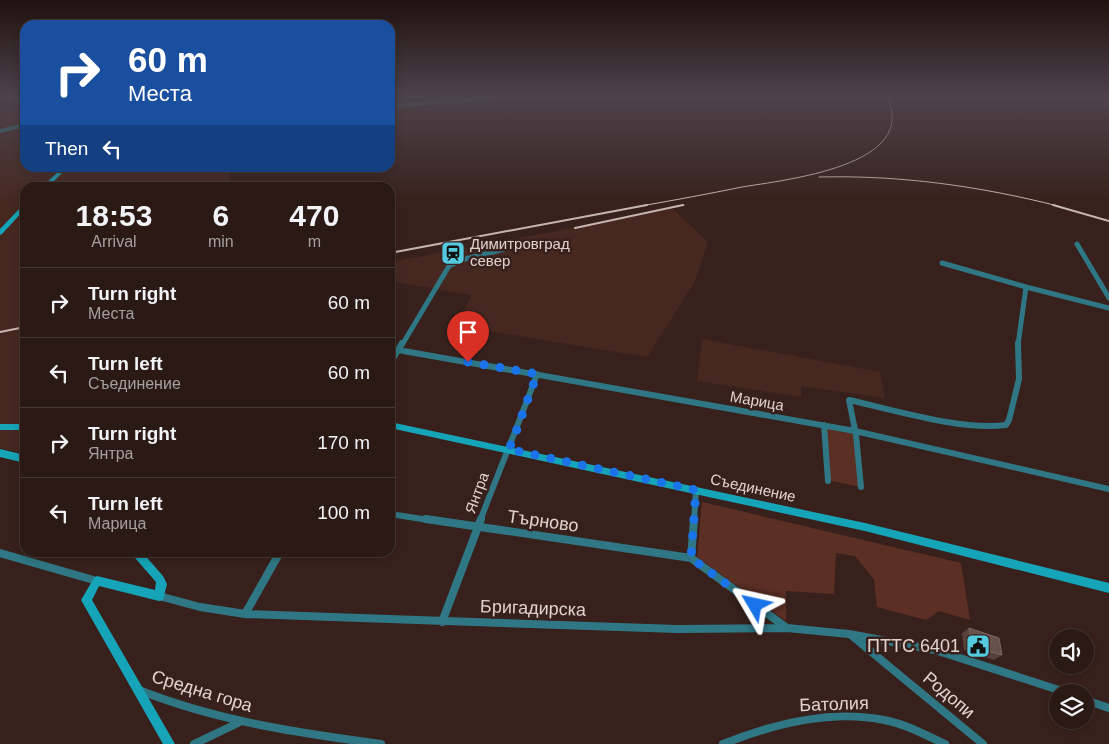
<!DOCTYPE html>
<meta charset="utf-8">
<style>
body{margin:0;font-family:Arial,sans-serif;background:#32221e;color:#f1f3f6;height:100vh;display:flex;flex-direction:column;font-size:19px;white-space:nowrap}
*{box-sizing:border-box;margin:0}
p{font-size:16px;color:#a5a0a0}
.icon{flex:none;width:28px;height:28px;fill:none;stroke:currentColor;stroke-width:2;stroke-linecap:round;stroke-linejoin:round}
.map{position:relative;flex:1;overflow:hidden}
.details{position:absolute;left:20px;top:182px;width:375px;height:375px;display:flex;flex-direction:column;background:#2a1915;border-radius:15px;box-shadow:0 2px 8px #0003,0 0 0 1px #463834}
.details>*{flex:none}
.banner{position:absolute;left:20px;top:20px;width:375px;height:152px;border-radius:15px;box-shadow:0 2px 8px #0003,0 0 0 1px #463834;background:#1a4fa0;color:#fff;overflow:hidden}
.buttons{position:absolute;left:1049px;top:629px;display:grid;gap:10px}
.buttons a{display:grid;place-items:center;width:45px;height:45px;border-radius:50%;background:#2a1915;box-shadow:0 2px 8px #0003,0 0 0 1px #463834;font-size:25px}
.pin{position:absolute;display:grid;place-items:center;width:42px;height:42px;color:#fff;margin:-51px -21px;border-radius:50% 50% 50% 0;rotate:-45deg;box-shadow:0 0 5px #0007}
.pin .icon{rotate:45deg}
.me{position:absolute;width:55px;margin:-28px;rotate:306deg;stroke-linejoin:round;filter:drop-shadow(0 0 4px #0008)}
.turn{display:flex;align-items:center;gap:18px;height:105px;padding:0 25px;font-size:22px}
.turn .icon{width:65px;height:65px;stroke-width:2.5}
.turn b{display:block;font-size:35px;line-height:42px}
.then{display:flex;align-items:center;height:48px;padding:0 25px;background:#0003;gap:10px;font-size:19px}
.eta{display:flex;justify-content:space-evenly;align-items:center;height:85px;text-align:center}
.eta b{font-size:30px;font-weight:700;line-height:35px}
ul{padding:0;list-style:none}
li{display:flex;align-items:center;gap:15px;height:70px;padding:0 25px;border-top:1px solid #463834}
li div{flex:1}
li b{display:block;font-size:19px}
li em{font-style:normal}
.map>svg:first-child{display:block}
</style>
<div class="map">
<svg width="1109" height="744" viewBox="0 0 1109 744">
<rect width="100%" height="100%" fill="#38211c"/>
<path fill="#462821" d="M25,108V168H230L229,187L25,188V453L0,448V112Z
M673,209L708,242L694,283L647,357L458,326L471,295L390,281V262Z
M702,339L880,372L885,398L801,386V397L697,381Z"/>
<path fill="#5c2f25" d="M826,427L852,432L856,438L861,487L827,480Z
M702,502L961,563L970,620L939,611L926,620L877,607L874,579L855,556L836,553L834,594L786,591V621L697,557Z"/>
<g fill="none" stroke-linecap="round" stroke-linejoin="round">
<path stroke="#2f7784" stroke-width="4" d="M390,106L503,97
M0,131L25,125"/>
<path stroke="#2f7784" stroke-width="5" d="M1077,244L1109,298
M942,263L1026,287L1018,345
M1026,287L1109,308
M402,345L449,266L461,260L505,249"/>
<path stroke="#2f7784" stroke-width="6" d="M398,350L855,431L1109,489
M390,364L402,343
M824,425L828,481
M861,487L856,435L849,400C893,410 963,431 1006,425L1009,420L1019,379L1018,343
M390,514L435,521
M480,521C499,471 519,423 537,374
M694,521L696,490"/>
<path stroke="#2f7784" stroke-width="8" d="M426,519L691,558
M694,519L691,558L787,628
M0,553L97,581
M159,596L200,607L245,614L677,629L787,628L849,634L935,650L1065,692
M245,614L280,552
M442,622L481,519
M851,635L983,744
M139,690C217,721 298,733 381,744
M1085,700L1109,708
M194,744L238,723
M723,744C773,724 830,709 884,720C906,724 925,735 945,744"/>
<path fill="#16a4b8" fill-rule="evenodd" d="M62,168H67L47,188H41Z
M25,204V209L2,234L0,235V229L23,205Z
M390,422L865,523L1109,583V593L865,531L390,428Z
M0,424H25V430H0Z
M0,449L25,455V463L0,457Z
M130,552H142L163,576L167,584L163,600L159,601L99,586L92,600L175,744H163L81,600L94,578L97,576L155,590L156,582Z"/>
<path stroke="#c6b5b0" stroke-width="1" d="M819,177C900,175 979,186 1058,206
M641,206C675,200 708,194 742,187C784,180 921,166 887,97
M677,206L684,205"/>
<path stroke="#c6b5b0" stroke-width="2" d="M1053,205L1109,221
M575,228L683,205
M390,253L647,205
M0,332L25,327"/>
</g>
<path fill="#59413b" d="M969,628L1002,655L994,660L964,650L962,633Z"/>
<path fill="#68514b" stroke="#7b655f" d="M969,628L999,638L1002,655L971,646Z"/>
<linearGradient id="sky" x2="0" y2="1"><stop stop-color="#1f120f"/><stop offset="0.48" stop-color="#4d434b"/><stop offset="1" stop-color="#4d434b" stop-opacity="0"/></linearGradient>
<rect width="1109" height="202" fill="url(#sky)"/>
<g fill="none" stroke-linecap="round" stroke-linejoin="round">
<path stroke="#1a73e8" stroke-width="9" stroke-dasharray="0 16.2" d="M468,362L537,374L512,443L508,449L696,490L691,558L755,605"/>
</g>
<defs>
<g id="station-square" transform="scale(1.25)"><rect x="-9" y="-9" width="18" height="18" rx="4" fill="#54cade" stroke="#38211c"/><path d="M-3-6H3Q5-6 5-4V2Q5 4 3 4L4.5 6H3L1.5 4h-3L-3 6H-4.5L-3 4Q-5 4-5 2V-4Q-5-6-3-6ZM-3.5-4v3h7v-3ZM-3.5 1v1.5H-2V1ZM2 1v1.5H3.5V1Z" fill="#111"/></g>
<g id="civic-square" transform="scale(1.25)"><rect x="-9" y="-9" width="18" height="18" rx="4" fill="#54cade" stroke="#38211c"/><path d="M-.6-6.5H3V-4.5H.6V-3L4-1V1h2V6H-6V1h2V-1L-.6-3ZM-1.2 2.5V6h2.4V2.5Z" fill="#111"/></g>
</defs>
<g fill-rule="evenodd">
<use href="#station-square" x="453" y="253"/>
<use href="#civic-square" x="978" y="646"/>
</g>
<g text-anchor="middle" stroke-width="5" stroke-linejoin="round" paint-order="stroke">
<g font-size="15" fill="#e2d2ce" stroke="#38211c" text-anchor="start">
<text x="470" y="249">Димитровград<tspan x="470" dy="17">север</tspan></text>
</g>
<g font-size="15" fill="#e2d2ce" stroke="#38211c">
<text transform="translate(757 401) rotate(10)" y="5">Марица</text>
<text transform="translate(753 488) rotate(12)" y="5">Съединение</text>
<text transform="translate(477 493) rotate(-70)" y="5">Янтра</text>
</g>
<g font-size="18" fill="#e2d2ce" stroke="#38211c">
<text transform="translate(543 521) rotate(8)" y="6">Търново</text>
<text transform="translate(533 608) rotate(2)" y="6">Бригадирска</text>
<text transform="translate(202 691) rotate(17)" y="6">Средна гора</text>
<text transform="translate(949 695) rotate(40)" y="6">Родопи</text>
<text transform="translate(834 704) rotate(-2)" y="6">Батолия</text>
</g>
<g font-size="18" fill="#e2d2ce" stroke="#38211c" text-anchor="end">
<text x="960" y="652">ПТТС 6401</text>
</g>
</g>
</svg>
<div class="buttons">
<a><svg class="icon" aria-label="sound" viewBox="0 0 24 24"><path d="M4 9h4l5-4v14l-5-4H4zM17 9q2 3 0 6"/></svg></a>
<a><svg class="icon" aria-label="layers" viewBox="0 0 24 24"><path d="M12 4l9 5-9 5-9-5zM3 14l9 5 9-5"/></svg></a>
</div>
<div class="pin" style="left:468px;top:362px;background:#d93025"><svg class="icon" aria-label="arrive" viewBox="0 0 24 24"><path d="M6 21V4h12l-3 4 3 4H6"/></svg></div>
<svg class="me" style="left:755px;top:605px" viewBox="-20 -20 40 40"><path d="M0-17L14 15 0 8-14 15z" fill="#1a73e8" stroke="#fff" stroke-width="4"/></svg>
<div class="banner">
<div class="turn"><svg class="icon" aria-label="right" viewBox="0 0 24 24"><path d="M7 20v-9h11M14 6l5 5-5 5"/></svg><div><b>60 m</b>Места</div></div>
<div class="then">Then<svg class="icon" aria-label="left" viewBox="0 0 24 24"><path d="M17 20v-9H6M10 6l-5 5 5 5"/></svg></div>
</div>
<section class="details">
<div class="eta">
<div><b>18:53</b><p>Arrival</p></div>
<div><b>6</b><p>min</p></div>
<div><b>470</b><p>m</p></div>
</div>
<ul>
<li><svg class="icon" aria-label="right" viewBox="0 0 24 24"><path d="M7 20v-9h11M14 6l5 5-5 5"/></svg><div><b>Turn right</b><p>Места</p></div><em>60 m</em></li>
<li><svg class="icon" aria-label="left" viewBox="0 0 24 24"><path d="M17 20v-9H6M10 6l-5 5 5 5"/></svg><div><b>Turn left</b><p>Съединение</p></div><em>60 m</em></li>
<li><svg class="icon" aria-label="right" viewBox="0 0 24 24"><path d="M7 20v-9h11M14 6l5 5-5 5"/></svg><div><b>Turn right</b><p>Янтра</p></div><em>170 m</em></li>
<li><svg class="icon" aria-label="left" viewBox="0 0 24 24"><path d="M17 20v-9H6M10 6l-5 5 5 5"/></svg><div><b>Turn left</b><p>Марица</p></div><em>100 m</em></li>
</ul>
</section>
</div>
